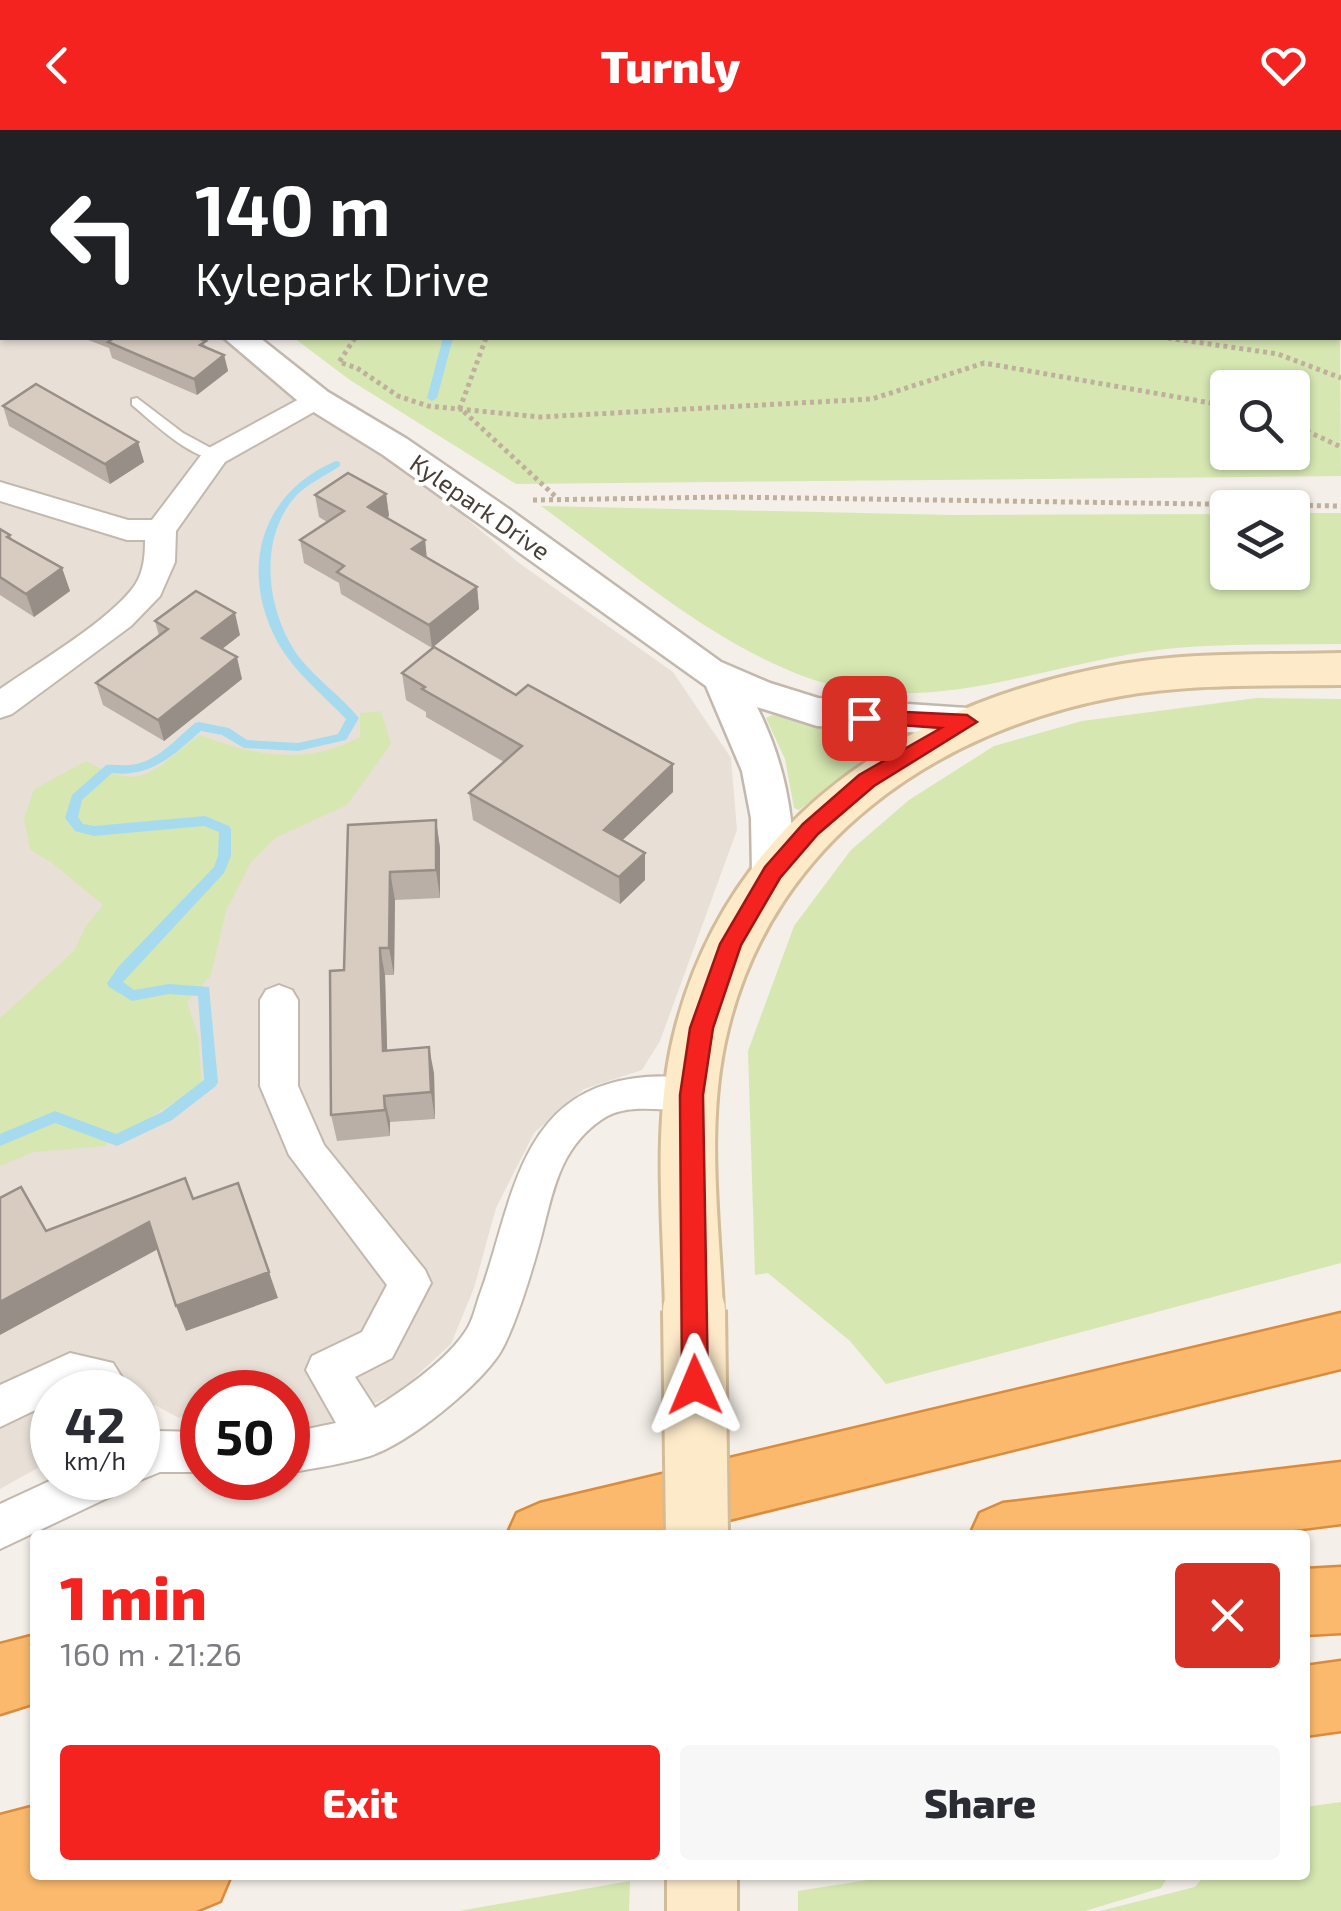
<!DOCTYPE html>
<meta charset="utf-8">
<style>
body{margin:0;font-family:"Exo 2",sans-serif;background:#f7f7f7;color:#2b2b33;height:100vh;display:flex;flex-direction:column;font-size:38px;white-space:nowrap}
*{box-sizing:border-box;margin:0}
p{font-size:32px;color:#7c7c81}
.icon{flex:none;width:55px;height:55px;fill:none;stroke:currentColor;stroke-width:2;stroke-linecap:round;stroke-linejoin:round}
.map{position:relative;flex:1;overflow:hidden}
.side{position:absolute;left:30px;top:1400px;width:1280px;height:350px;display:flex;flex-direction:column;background:#fff;border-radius:10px;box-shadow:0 2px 8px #0004}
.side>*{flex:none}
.top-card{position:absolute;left:0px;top:0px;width:1342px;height:210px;box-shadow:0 2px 8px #0004;background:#202124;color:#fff;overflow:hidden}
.controls{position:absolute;left:1210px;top:240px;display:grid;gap:20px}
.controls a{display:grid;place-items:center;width:100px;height:100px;border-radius:10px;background:#fff;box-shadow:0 2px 8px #0004;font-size:50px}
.speed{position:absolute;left:30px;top:1240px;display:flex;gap:20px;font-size:50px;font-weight:700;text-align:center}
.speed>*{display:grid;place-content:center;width:130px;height:130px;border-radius:50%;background:#fff;box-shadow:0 2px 8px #0004;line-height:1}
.speed small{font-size:25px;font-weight:400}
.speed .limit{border:15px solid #d22;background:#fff;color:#111}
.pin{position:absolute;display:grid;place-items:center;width:85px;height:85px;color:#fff;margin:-42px;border-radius:20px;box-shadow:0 5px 15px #0006}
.me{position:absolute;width:110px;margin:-55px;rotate:359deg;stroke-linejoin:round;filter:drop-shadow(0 0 8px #0008)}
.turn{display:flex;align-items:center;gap:35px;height:210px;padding:0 30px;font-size:45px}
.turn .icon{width:130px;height:130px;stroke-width:2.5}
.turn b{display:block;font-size:70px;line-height:85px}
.round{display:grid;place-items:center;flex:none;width:105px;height:105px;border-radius:10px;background:#f7f7f7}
.headline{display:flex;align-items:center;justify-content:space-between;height:170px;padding:0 30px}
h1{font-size:60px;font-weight:800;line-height:75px;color:#f5231f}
.action{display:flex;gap:20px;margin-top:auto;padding:20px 30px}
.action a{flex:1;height:115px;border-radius:10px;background:#f5231f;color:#fff;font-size:40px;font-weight:800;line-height:115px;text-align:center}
.action a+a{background:#f7f7f7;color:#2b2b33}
header{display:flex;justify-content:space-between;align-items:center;height:130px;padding:0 30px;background:#f5231f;color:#fff;font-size:45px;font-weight:800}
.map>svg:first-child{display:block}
</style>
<header><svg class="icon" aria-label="back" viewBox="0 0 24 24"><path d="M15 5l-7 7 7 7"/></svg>Turnly<svg class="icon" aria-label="heart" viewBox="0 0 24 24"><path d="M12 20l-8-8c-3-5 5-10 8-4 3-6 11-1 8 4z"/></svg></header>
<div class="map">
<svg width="1341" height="1781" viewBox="0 0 1341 1781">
<rect width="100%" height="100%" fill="#f4efe8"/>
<path fill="#e8e0d7" d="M0,0L301,2H2V208H254L519,433L673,542L731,628L737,700L660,911L642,940L584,959L534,1003L496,1078L474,1158L451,1214L399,1262L321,1298L288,1302V1262H202V1277L179,1288L155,1275L138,1285V1262H52V1330L0,1359Z"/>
<path fill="#d6e7b2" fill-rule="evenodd" d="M920,0H1341V77L1340,2Z
M1340,206L1341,346L516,354L350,250L294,208ZM1228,258H1292V322H1228Z
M541,376L951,385L1227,384L1228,442H1292L1293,383H1341V514C1283,515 1224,513 1166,519C1047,532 928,591 808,548C709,512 626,437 541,376Z
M1257,568L1341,569V1133L886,1254L850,1211L768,1143L755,1145L748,921L794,796L851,720L909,670L994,616L1082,591Z
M381,581L391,614L347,675L275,708L250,734L226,781L211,845L187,872L198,906L202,955L104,1016L34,1022L0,1036V888L74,821L86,796L103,775L51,732L30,720L24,688L34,659L86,631C146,664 151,640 200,605C255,626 306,636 360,607V583Z
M772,585L895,608L799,680L794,678L785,629L766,588Z
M1341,1672V1781H1100L1195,1757L1205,1745H1305V1677Z
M899,1745H1169L1161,1758L1085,1781H798V1761Z
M630,1751L629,1781H459Z"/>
<path fill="#a6dbef" d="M417,0H920L931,2H423Z"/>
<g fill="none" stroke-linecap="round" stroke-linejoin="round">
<path fill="#a6dbef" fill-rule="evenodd" d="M443,208H453L437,268L432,271L427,268Z
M336,331L340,332V336C325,346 307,354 295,367C257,411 267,483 299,527C317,550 341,566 359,588L346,610L298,621L244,618L222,605L201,601C175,624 151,648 112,643L82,670L78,687L83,694L94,696L205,686L229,696L231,699V726L224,743L123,852L134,860L169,854L209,857L218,952L216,956L172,990L117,1016L55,993L0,1016V1004L55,981L116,1004L162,982L204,950L198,866L169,864L132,871L109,857L107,853L119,836L214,737L218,726L219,702L204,696L94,706L75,701L65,688L72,665L106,635C117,634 128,637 140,633C161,627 178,607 195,593L199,592L229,598L247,610L298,613L338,604L346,589C323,565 295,543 278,513C239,442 259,363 336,331Z"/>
<g stroke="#c2b8ae" stroke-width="4">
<path id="service" d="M137,268L183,303L220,323V329C192,331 153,292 132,275V269Z"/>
</g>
<g stroke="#c2b8ae" stroke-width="4">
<path id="minor" d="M263,0H293L294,2H265Z
M316,260L326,263L330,269L326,275L225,332L176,401L175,432L160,466L131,496L12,584L0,588V559C37,533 111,490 135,455C144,441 145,425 145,410H127L0,371V352L128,390H152L205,320Z
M279,855L292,860L298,870V956L324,1015L425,1140L431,1153L392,1228L355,1247L375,1278C405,1259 448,1230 467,1199C473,1190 476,1175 480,1164C509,1086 516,981 608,954C639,945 673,943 705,954L710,965L705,976C672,987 632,968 601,990C559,1019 553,1062 541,1108C533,1138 515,1198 500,1223C478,1257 409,1313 370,1326C344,1334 315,1338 288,1343V1303L336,1293L306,1240L312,1226L362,1202L387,1155L289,1025L260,956V870L266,860Z
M70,1223L113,1233L131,1262H52V1272L0,1297V1255Z
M156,1301L202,1302V1342H160L138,1351L130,1348H138V1308Z
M56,1348H124L118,1363L0,1419V1374Z"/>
</g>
<g stroke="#c2b8ae" stroke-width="5">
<path id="tertiary" d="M0,100H2V119H0Z
M224,208H260L328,262L407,309L509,379L721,532L770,553L818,568L967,578L981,582L987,592L981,602L967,606L817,596L757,577C784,631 794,683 794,743L788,754L773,759L758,754L752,743L751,688L742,641L706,556L383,325L304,276Z"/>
</g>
<g stroke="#d3bc99" stroke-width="6">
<path id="secondary" d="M1341,523V555C1268,556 1193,553 1121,566C937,599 774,711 728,899C705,990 719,1088 723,1180L715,1198L694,1206L673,1198L665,1180C663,1088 652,990 675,900C730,685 913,570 1122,534C1194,522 1268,525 1341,523Z
M667,1745H737V1781H667Z"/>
</g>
<g stroke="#da8b3c" stroke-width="5">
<path id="motorway" d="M1341,1183V1239L668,1405H507L517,1383L540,1373Z
M1341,1332V1394L1253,1405H970L980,1383L1003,1373Z
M1341,1437V1503L1305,1505V1439Z
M35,1505V1573L0,1584V1514Z
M1341,1531V1601L1305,1606V1536Z
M35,1676V1745H231L220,1771L196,1781H0V1685Z"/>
</g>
<path stroke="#c1af9d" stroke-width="5" stroke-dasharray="4 4" stroke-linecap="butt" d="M1207,0L1243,2
M355,208L339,232L357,238L398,266L428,276L540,287L872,269L984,233L1228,276
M486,208L460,278L556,367
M1168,208L1278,224L1341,248
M1292,294L1341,317
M533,370L729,367L1341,376"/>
<use href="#service" fill="#fff" fill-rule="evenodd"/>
<use href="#minor" fill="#fff" fill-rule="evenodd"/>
<use href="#tertiary" fill="#fff" fill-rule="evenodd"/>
<use href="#secondary" fill="#fdeac9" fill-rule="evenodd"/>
<use href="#motorway" fill="#fab96d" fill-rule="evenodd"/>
<g stroke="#d3bc99" stroke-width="68" stroke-linecap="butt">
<path id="secondary-bridge" d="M694,1180L697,1405"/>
</g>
<use href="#secondary-bridge" stroke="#fdeac9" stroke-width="62"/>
</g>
<path fill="#baafa6" d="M0,0L2,2V58H0Z
M2,148V186L0,185V149Z
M83,208H198L208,218L224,225L228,241L197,265L112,228L109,218Z
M3,276L138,312L144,332L110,354L9,296Z
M386,364L389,386L387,388L425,410L427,428L477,457L479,479L432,518L341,464L339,453L304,433L300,410L327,392L319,387L315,365Z
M0,399L10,405L12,409L62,438L70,461L34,487L0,465Z
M155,491L240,505L222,519L242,549L164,611L103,575L96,553L159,506Z
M402,543L673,662L622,710L645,723V750L620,774L473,690L469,663L504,632L426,587V582L406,570Z
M436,690L440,718V768L395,770L394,845H385L387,921L434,943L435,989L390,992V1006L337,1011L331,985L344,840L348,695Z"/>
<path fill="#978f87" d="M224,225L228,241L197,265L194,249Z
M138,312L144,332L110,354L105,334Z
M386,364L389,386L371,400L368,377Z
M425,410L427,432L412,419Z
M62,438L70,461L34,487L26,464Z
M477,457L479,479L432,518L429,495Z
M235,483L240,505L208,530L202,508Z
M237,527L242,549L164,611L158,590Z
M673,634V662L605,727L604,700Z
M436,690L440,718V768L436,740Z
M645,723V750L620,774L619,747Z
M390,742L395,770L394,845L389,818Z
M380,818L385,845L388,948L383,921Z
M429,917L434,943L435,989L431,962Z
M384,966L390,992V1006L385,980Z
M149,1092L160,1118L0,1205V1172Z
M269,1142L278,1168L186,1201L176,1176Z"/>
<path fill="#d8ccc1" stroke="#978f87" stroke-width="2.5" d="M0,0H260L268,2H2V38L0,37Z
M2,148V172L0,171V149Z
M114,208H198L206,211L200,215L224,225L194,249L108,212Z
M36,254L138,312L105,334L3,276Z
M348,343L386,364L368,377L425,410L412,419L477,457L429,495L337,442L344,436L300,410L344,381L315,365Z
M0,399L10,405L7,407L62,438L26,464L0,447Z
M196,461L235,483L202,508L237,527L158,590L96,553L168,499L155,491Z
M434,517L516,565L528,555L673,634L604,700L645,723L619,747L469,663L522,616L422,559L425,557L402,543Z
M436,690V740L390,742L389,818H380L383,921L429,917L431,962L384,966L385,980L331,985L330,841L344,840L348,695Z
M185,1048L193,1069L238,1053L269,1142L176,1176L149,1092L0,1172V1068L21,1057L46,1101Z"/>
<path fill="#f5231f" stroke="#9f1714" stroke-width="2.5" d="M864,580L967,585L977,592L874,656L818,704L780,748L741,815L713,898L703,965L708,1255L704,1263L695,1267L686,1263L682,1255L680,965L690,898L720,814L765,737L803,694L859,645L941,598L857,592L854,588Z"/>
<g text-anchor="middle" stroke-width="8" stroke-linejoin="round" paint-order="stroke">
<g font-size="25" fill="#473f37" stroke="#fff">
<text transform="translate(480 377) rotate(35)" y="9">Kylepark Drive</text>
</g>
</g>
</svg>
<div class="controls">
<a><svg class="icon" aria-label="search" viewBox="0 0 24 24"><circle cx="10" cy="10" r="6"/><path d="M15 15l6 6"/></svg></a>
<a><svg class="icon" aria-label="layers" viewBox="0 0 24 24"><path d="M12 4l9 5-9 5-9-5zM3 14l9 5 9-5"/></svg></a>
</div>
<div class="speed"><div>42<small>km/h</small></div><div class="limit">50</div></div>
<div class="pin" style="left:864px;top:588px;background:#d93025"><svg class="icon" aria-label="arrive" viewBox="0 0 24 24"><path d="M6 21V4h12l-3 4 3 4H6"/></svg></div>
<svg class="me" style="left:695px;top:1255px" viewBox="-20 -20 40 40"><path d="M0-17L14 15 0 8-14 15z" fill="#f5231f" stroke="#fff" stroke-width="4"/></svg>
<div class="top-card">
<div class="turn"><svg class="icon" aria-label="left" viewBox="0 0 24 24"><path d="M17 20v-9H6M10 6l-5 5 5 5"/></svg><div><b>140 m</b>Kylepark Drive</div></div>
</div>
<section class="side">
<div class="headline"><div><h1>1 min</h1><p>160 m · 21:26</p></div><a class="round" style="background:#d93025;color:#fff"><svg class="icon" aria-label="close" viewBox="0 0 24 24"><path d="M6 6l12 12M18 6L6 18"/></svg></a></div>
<div class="action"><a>Exit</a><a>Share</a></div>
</section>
</div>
